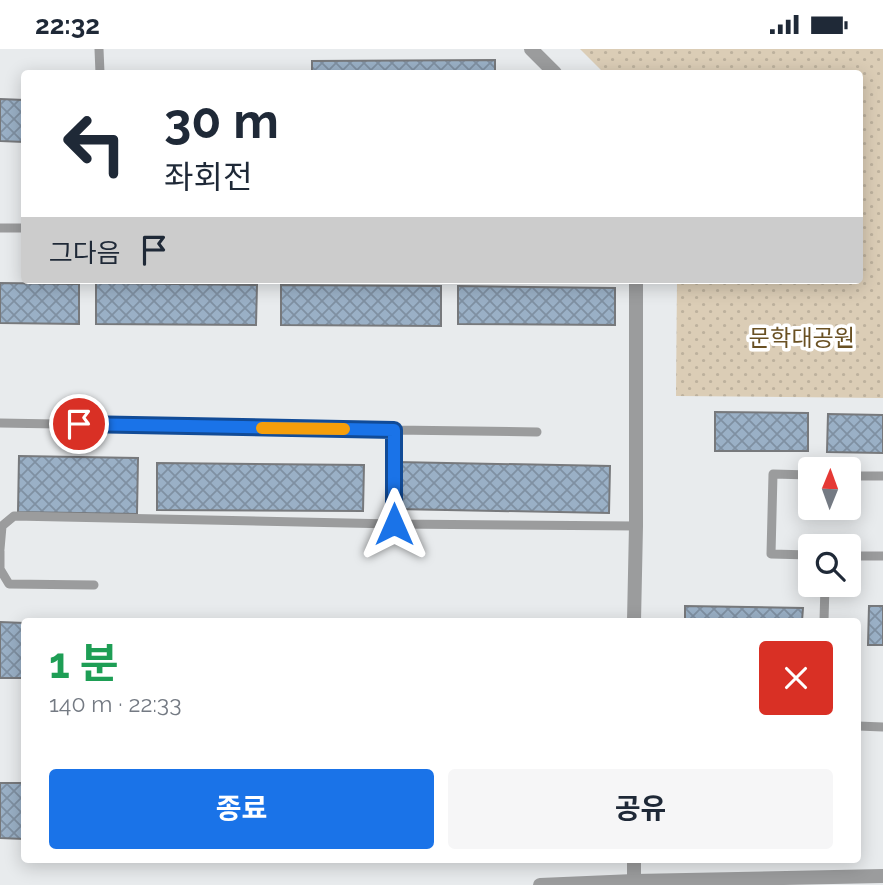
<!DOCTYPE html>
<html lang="ko">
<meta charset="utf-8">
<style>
body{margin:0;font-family:Raleway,"Noto Sans KR",sans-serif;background:#f6f6f7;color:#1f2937;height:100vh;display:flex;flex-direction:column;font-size:26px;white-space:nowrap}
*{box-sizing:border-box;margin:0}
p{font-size:23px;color:#747a83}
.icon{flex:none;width:38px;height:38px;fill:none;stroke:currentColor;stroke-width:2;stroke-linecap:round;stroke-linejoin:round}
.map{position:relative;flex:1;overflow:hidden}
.drawer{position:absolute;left:21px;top:569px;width:840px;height:245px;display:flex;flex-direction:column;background:#fff;border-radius:7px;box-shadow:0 4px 18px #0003}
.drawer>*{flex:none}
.banner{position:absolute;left:21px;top:21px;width:842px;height:214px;border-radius:7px;box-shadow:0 4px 18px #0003;background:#fff;color:#1f2937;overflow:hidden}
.needle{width:46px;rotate:1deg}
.buttons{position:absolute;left:798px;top:408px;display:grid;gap:14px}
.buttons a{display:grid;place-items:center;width:63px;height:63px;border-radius:7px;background:#fff;box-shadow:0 4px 18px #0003;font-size:35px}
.pin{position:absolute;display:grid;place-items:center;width:60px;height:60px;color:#fff;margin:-30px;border:4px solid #fff;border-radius:50%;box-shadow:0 2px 7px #0007}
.me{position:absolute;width:77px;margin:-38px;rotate:0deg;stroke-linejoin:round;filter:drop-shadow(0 0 5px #0008)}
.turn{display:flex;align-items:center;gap:24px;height:147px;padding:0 28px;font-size:32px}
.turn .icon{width:91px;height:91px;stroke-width:2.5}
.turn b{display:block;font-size:49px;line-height:60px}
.then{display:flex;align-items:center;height:66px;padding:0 28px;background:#0003;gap:14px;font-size:26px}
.round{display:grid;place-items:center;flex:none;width:74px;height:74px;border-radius:7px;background:#f6f6f7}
.head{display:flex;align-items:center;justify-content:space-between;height:119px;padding:0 28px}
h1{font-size:42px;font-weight:700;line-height:52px;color:#1e9e55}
.cta{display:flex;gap:14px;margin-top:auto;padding:14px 28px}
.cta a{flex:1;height:80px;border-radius:7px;background:#1a73e8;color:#fff;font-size:28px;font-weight:700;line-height:80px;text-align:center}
.cta a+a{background:#f6f6f7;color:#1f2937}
.status{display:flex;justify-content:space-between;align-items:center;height:49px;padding:0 35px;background:#fff;direction:ltr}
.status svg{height:19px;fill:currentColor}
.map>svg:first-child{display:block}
</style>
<div class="status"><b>22:32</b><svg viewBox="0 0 49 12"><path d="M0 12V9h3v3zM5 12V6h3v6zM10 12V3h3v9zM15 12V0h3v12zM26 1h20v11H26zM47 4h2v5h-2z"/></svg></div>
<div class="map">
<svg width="883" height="836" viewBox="0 0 883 836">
<defs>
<pattern id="grass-dots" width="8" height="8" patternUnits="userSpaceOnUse" patternTransform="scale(1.75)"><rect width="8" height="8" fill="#dbcdb6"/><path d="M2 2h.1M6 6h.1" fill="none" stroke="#bdb19d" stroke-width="1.8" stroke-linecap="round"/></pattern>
<pattern id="building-cross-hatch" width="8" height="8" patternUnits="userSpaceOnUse" patternTransform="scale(1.75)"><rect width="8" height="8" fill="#9ab0c6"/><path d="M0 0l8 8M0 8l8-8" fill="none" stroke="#7f90a2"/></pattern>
</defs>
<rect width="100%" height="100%" fill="#e8ebed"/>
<path fill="url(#grass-dots)" d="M580,0H883V349L676,347L677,231H859V24H604Z"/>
<path fill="url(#building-cross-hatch)" stroke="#77797c" stroke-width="2" d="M495,11V24H312V12Z
M0,50L24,51V93L0,92Z
M0,234L79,235V275L0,274Z
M96,234L257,236L256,276L96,275Z
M281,236L441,237V277L281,276Z
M458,237L615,239V276L458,275Z
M715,363L808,364V402H715Z
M828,365L883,366V404L827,403Z
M19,407L138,409L137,465L18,463Z
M396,413L610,417L609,464L396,460Z
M157,414L364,416L363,462L157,461Z
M685,557L803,559L802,572H685Z
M869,557H883V596H868Z
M0,573L24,574V629H0Z
M0,734H24V790L0,789Z"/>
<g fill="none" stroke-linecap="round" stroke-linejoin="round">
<path stroke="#9b9c9d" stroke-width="9" d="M99,0L100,24
M0,179H24
M0,374L394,381V475
M394,381L537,383
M810,426L773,425L771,505L810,506
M849,427H883
M0,500L2,477L14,467L394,475L636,477
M0,502V520L9,535L94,536
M849,507H883
M824,572L825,536
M858,677L883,678"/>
<path stroke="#9b9c9d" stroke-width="14" d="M531,0L555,24
M634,572L636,477V231
M634,810V836"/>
<path stroke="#9b9c9d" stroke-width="14" d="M540,836L634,832L883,827"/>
</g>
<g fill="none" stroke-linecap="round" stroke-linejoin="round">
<g stroke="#114b97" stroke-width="18">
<path id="route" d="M79,375L394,381V475"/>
</g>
<use href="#route" stroke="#1a73e8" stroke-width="12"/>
<path stroke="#f59e0b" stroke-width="12" d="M262,379L344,380"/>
</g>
<g text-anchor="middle" stroke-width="7" stroke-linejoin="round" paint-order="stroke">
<g font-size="23" fill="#695022" stroke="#fff">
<text x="802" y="297">문학대공원</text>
</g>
</g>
</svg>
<div class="buttons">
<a><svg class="needle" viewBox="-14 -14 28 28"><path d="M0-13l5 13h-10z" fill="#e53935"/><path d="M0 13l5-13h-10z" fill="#747a83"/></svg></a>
<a><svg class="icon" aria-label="search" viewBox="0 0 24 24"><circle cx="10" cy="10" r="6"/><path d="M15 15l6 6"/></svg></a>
</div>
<div class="pin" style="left:79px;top:375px;background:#d93025"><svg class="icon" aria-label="arrive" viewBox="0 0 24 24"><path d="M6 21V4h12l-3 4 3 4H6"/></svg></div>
<svg class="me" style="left:394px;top:475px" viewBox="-20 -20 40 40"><path d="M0-17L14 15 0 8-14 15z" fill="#1a73e8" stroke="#fff" stroke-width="4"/></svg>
<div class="banner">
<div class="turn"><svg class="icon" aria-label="left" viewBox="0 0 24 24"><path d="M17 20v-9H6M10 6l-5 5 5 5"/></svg><div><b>30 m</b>좌회전</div></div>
<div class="then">그다음<svg class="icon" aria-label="arrive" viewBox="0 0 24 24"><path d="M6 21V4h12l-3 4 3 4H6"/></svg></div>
</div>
<section class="drawer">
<div class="head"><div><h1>1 분</h1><p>140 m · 22:33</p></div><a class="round" style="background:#d93025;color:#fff"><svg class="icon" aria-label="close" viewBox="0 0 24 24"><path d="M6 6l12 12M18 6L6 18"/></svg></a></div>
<div class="cta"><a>종료</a><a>공유</a></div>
</section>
</div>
